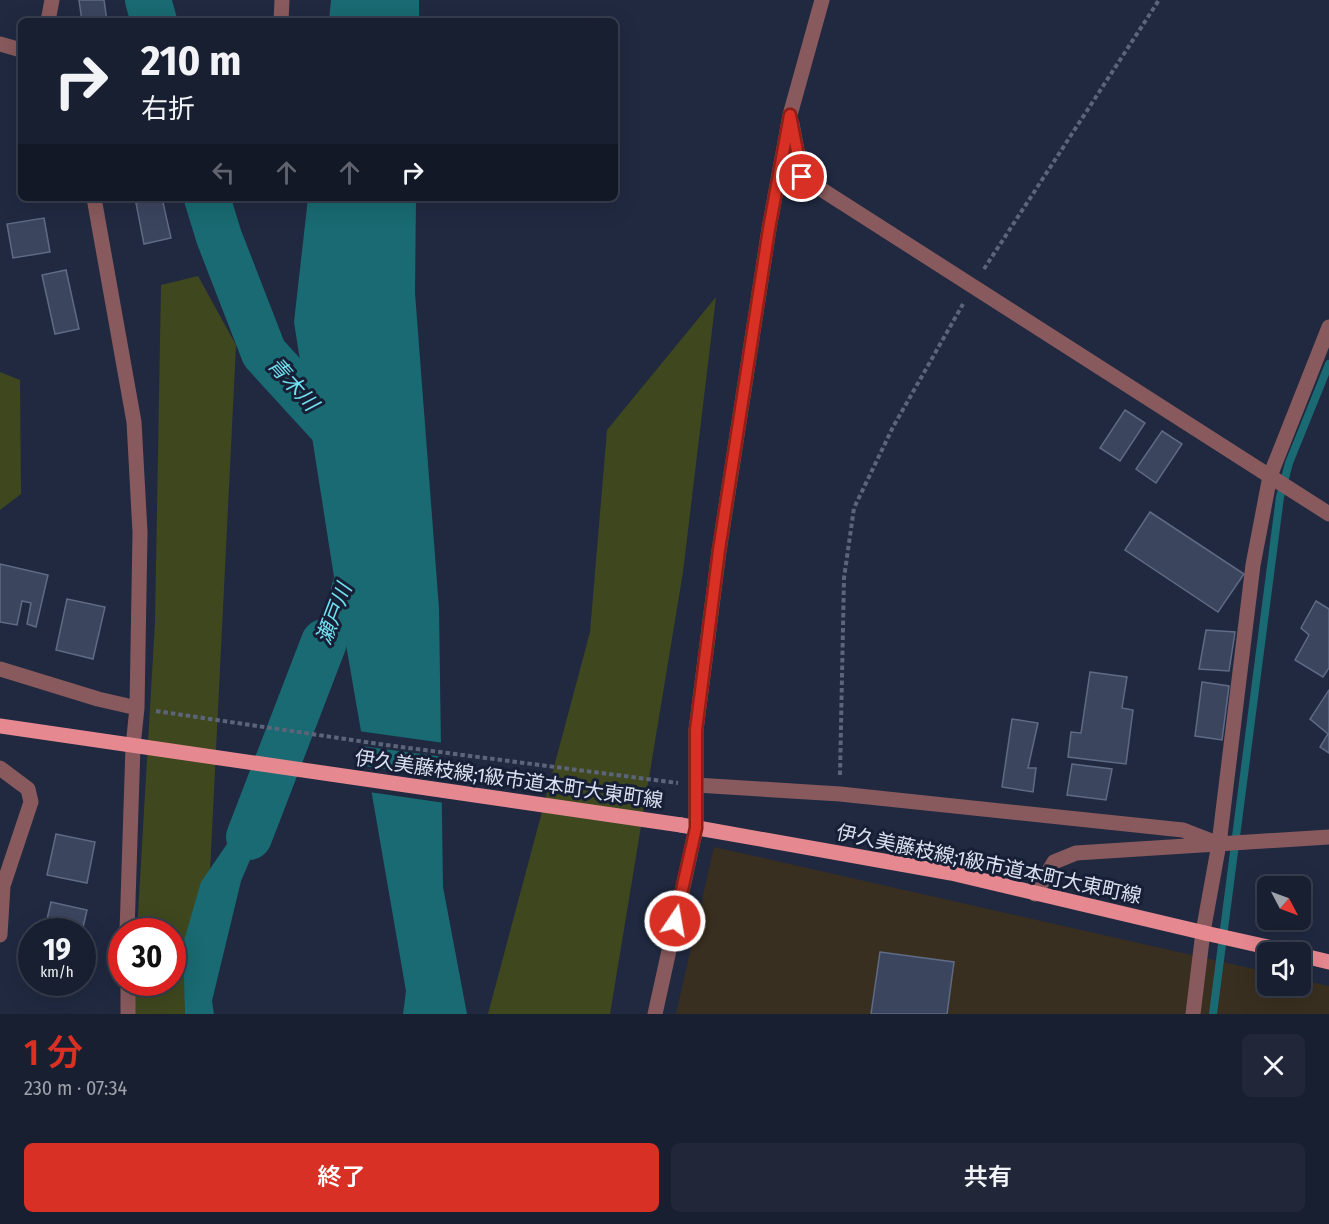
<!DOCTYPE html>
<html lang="ja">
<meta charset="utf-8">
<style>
body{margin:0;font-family:"Fira Sans Condensed","Noto Sans JP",sans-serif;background:#212738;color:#f1f3f6;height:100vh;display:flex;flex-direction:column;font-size:22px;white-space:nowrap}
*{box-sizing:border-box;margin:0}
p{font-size:20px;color:#9fa2ab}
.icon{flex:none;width:33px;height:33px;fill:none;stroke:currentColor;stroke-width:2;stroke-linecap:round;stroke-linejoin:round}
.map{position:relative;height:1014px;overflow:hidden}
.panel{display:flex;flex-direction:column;background:#181f30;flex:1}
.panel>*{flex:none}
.top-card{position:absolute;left:18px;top:18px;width:600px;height:183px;border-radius:9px;box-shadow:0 6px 24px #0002,0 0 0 2px #363d4c;background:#181f30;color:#f1f3f6;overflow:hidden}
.needle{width:39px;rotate:131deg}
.tools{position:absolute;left:1257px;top:876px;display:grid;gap:12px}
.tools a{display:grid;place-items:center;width:54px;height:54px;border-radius:9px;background:#181f30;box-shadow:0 6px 24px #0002,0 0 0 2px #363d4c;font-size:30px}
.speed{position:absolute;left:18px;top:918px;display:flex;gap:12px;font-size:30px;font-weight:700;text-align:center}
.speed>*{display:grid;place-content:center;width:78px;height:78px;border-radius:50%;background:#181f30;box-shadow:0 6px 24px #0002,0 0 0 2px #363d4c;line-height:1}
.speed small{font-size:15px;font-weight:400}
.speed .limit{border:9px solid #d22;background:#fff;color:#111}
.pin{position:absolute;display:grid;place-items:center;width:51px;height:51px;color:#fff;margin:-26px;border:3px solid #fff;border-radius:50%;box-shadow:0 2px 6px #0007}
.me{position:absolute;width:66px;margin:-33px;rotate:12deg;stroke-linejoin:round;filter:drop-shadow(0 0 4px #0008)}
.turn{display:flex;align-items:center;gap:21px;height:126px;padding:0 24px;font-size:27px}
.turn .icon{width:78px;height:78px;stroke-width:2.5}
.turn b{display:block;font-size:42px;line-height:51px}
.lanes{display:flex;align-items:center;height:57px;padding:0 24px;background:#0003;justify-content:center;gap:30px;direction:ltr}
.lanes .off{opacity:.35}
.round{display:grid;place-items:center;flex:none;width:63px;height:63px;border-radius:9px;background:#212738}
.summary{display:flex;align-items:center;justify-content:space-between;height:102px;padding:0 24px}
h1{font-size:36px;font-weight:600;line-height:45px;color:#d93025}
.cta{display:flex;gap:12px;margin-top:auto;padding:12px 24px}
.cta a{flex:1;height:69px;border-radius:9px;background:#d93025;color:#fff;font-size:24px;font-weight:600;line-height:69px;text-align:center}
.cta a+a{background:#212738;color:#f1f3f6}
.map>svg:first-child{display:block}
</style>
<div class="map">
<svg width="1329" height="1014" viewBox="0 0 1329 1014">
<rect width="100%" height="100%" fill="#202940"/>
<path fill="#392f20" d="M714,847L1267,972L1268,986H1300L1301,980L1329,986V1014H676Z"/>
<path fill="#3f471f" d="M198,276L236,345L203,1014H132L134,983L172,982V932L137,931L155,622L161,285Z
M716,297L683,572L610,1014H488L590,632L607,430Z
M0,372L20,380L21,494L0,510Z"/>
<path fill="#196a72" d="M331,0H419V21H329Z
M308,198H416L415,293L439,608L443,887L467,1014H403L406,991L344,633L319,704L301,702L334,577L294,322Z
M272,778H285L241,881L212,1001L214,1014H185L183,944L201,882Z"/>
<path fill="#202940" d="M358,731L444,743V757L361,746Z
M364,766L444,778L445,803L369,792Z"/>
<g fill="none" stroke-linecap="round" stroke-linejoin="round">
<path stroke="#196a72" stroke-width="8" d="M1213,1014L1280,497L1289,463L1329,364"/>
<path stroke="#196a72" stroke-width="46" d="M148,0L154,21
M207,198L219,237L264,353L349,446
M249,837L324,642"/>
</g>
<path fill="#3b455e" stroke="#5f6a85" stroke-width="1.5" d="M79,0H104L107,21H82Z
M162,198L171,238L144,244L136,203Z
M44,218L50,252L13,258L7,224Z
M66,270L79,329L55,334L42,275Z
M1125,410L1145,423L1120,461L1100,448Z
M1162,431L1182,444L1156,483L1136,469Z
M1150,512L1244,574L1218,612L1125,550Z
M0,564L48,575L36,627L27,624L31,603L22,601L17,625L0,622Z
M67,599L105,607L93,659L56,650Z
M1316,601L1329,609V668L1323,677L1295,660L1309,635L1301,628Z
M1206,630L1235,632L1229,671L1199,669Z
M1090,672L1127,677L1122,708L1133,710L1126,764L1068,757L1071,732L1081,733Z
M1202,682L1229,686L1222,740L1195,736Z
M1329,690V753L1320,747L1328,734L1310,719Z
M1012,719L1038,723L1028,768H1036L1033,792L1002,787Z
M1072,764L1112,769L1106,800L1067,795Z
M56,834L95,842L87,883L47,875Z
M51,902L87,910L82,932H44Z
M880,952L954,962L947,1014H871Z"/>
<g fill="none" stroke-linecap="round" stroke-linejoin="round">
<path stroke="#5c6479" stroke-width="4" stroke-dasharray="4.5 3" stroke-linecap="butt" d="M984,269L1159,0
M156,711L386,745L678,783
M840,775L844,578L854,508L893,427L963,304"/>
<path stroke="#885a5d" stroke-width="15" d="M48,21L52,0
M281,21L282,0
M0,44L21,50
M792,124L802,177L1329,514
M94,198L134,422L140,532L137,708L133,746L127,932
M0,669L98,699L137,708
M0,768L28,789L31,802L3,886L0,935
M696,785L840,794L1183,830L1219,844
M1035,894L1054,862L1076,853L1329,837
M128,982V1014
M655,1014L696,828V730L719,551L769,229L790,115L822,0
M1193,1014L1203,932L1219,844L1253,565L1270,476L1329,327"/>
<path stroke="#e68890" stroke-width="15" d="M0,726L681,825
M1205,933L1290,952
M1300,955L1329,962"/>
<path stroke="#e68890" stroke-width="15" d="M681,825L951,873L1205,933"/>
</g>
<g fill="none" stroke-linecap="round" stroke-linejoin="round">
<g stroke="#8d1f18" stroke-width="15">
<path id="route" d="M675,921L696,828V730L719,550L769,229L790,115L802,177"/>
</g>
<use href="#route" stroke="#d93025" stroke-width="10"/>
</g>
<g text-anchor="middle" stroke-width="6" stroke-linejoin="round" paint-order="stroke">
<g font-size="20" fill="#dae0f0" stroke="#171f36">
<text transform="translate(509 779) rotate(8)" y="7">伊久美藤枝線;1級市道本町大東町線</text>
<text transform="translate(989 864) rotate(12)" y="7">伊久美藤枝線;1級市道本町大東町線</text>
</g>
<g font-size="21" font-style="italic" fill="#71e2f0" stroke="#171f36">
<text transform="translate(293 384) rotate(48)" y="7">青木川</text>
<text transform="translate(334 614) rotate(-69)" y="7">瀬戸川</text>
</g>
</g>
</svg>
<div class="tools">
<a><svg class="needle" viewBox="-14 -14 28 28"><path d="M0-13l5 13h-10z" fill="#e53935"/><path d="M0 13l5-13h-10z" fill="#9fa2ab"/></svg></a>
<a><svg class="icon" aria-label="sound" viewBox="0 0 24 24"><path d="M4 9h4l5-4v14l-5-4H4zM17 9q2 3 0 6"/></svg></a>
</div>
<div class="speed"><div>19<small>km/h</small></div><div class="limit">30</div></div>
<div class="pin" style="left:802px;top:177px;background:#d93025"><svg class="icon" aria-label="arrive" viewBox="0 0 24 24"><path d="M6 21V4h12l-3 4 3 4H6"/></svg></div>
<svg class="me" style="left:675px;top:921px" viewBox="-20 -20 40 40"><circle r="17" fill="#d93025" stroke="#fff" stroke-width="3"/><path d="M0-11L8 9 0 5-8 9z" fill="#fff"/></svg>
<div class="top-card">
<div class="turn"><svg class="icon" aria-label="right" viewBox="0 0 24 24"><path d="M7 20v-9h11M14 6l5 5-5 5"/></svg><div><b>210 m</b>右折</div></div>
<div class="lanes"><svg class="icon off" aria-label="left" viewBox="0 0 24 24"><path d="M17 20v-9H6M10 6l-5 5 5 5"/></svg><svg class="icon off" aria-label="ahead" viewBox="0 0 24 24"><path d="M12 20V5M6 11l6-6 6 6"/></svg><svg class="icon off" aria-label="ahead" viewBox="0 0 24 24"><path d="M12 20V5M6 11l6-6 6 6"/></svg><svg class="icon" aria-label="right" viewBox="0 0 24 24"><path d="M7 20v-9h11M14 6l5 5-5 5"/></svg></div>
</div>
</div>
<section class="panel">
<div class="summary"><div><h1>1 分</h1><p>230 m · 07:34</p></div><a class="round"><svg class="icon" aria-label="close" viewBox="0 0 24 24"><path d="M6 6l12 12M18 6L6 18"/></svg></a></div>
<div class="cta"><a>終了</a><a>共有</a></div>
</section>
